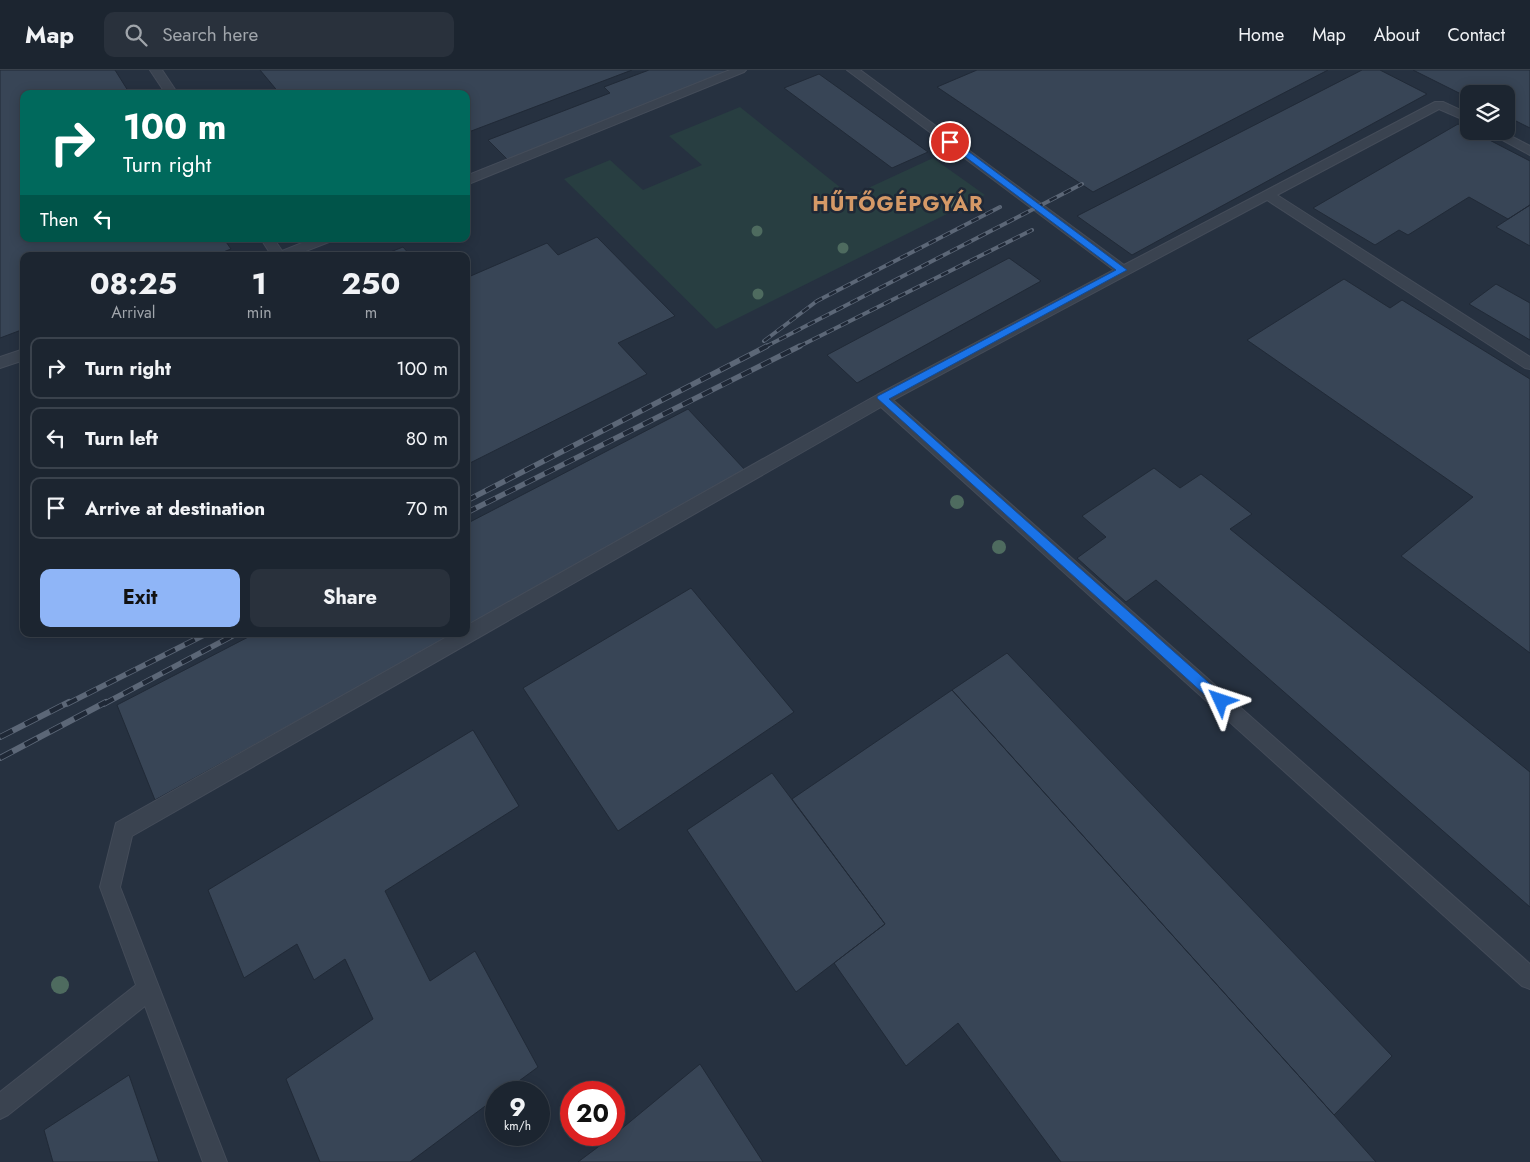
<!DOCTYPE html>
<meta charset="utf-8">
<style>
body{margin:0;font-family:Jost,sans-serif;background:#29313c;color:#f1f3f6;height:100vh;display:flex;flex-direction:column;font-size:19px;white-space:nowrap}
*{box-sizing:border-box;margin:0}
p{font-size:16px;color:#a0a5ab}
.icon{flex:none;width:28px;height:28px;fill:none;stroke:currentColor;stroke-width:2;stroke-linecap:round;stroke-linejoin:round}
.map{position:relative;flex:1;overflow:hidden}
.sheet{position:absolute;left:20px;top:182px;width:450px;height:385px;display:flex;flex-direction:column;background:#1c2530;border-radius:10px;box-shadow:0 2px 12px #0003,0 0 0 1px #3a424c}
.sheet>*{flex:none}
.hud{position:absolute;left:20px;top:20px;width:450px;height:152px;border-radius:10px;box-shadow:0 2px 12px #0003,0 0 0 1px #3a424c;background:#00695c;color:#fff;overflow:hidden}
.tools{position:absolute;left:1460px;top:15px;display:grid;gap:10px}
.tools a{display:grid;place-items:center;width:55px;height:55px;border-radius:10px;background:#1c2530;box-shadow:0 2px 12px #0003,0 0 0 1px #3a424c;font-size:25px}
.speed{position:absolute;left:485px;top:1011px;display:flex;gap:10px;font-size:25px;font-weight:700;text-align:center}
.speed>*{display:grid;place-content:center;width:65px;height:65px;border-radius:50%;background:#1c2530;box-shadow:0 2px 12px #0003,0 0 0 1px #3a424c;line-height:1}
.speed small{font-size:12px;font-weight:400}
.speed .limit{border:8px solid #d22;background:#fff;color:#111}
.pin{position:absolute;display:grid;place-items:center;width:42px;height:42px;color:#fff;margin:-21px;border:2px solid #fff;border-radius:50%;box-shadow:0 1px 5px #0007}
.me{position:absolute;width:55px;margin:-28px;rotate:312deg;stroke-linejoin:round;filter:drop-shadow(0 0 4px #0008)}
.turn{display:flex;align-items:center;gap:18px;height:105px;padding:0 20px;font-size:22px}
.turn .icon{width:65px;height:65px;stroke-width:2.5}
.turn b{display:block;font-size:35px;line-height:42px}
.then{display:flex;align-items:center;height:48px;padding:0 20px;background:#0003;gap:10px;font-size:19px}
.eta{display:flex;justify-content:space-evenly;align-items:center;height:85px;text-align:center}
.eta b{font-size:30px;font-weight:700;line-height:35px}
.primary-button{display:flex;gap:10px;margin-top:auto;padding:10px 20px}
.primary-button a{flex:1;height:58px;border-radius:10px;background:#8fb5f7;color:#111;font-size:20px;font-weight:700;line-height:58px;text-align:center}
.primary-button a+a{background:#29313c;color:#f1f3f6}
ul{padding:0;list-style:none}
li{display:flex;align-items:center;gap:15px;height:62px;margin:0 10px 8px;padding:0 10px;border:2px solid #3a424c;border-radius:10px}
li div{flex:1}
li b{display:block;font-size:19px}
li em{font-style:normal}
header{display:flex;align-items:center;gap:30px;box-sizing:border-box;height:70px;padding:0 25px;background:#1c2530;border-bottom:1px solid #3a424c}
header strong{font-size:24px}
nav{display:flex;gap:28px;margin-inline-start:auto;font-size:18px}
.search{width:350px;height:45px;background:#29313c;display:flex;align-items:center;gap:12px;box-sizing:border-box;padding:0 18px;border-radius:10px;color:#a0a5ab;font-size:19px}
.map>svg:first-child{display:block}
</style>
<header>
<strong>Map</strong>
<div class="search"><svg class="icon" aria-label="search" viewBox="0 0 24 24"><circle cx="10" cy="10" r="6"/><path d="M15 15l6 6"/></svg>Search here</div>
<nav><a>Home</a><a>Map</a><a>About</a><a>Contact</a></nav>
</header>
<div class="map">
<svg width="1530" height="1092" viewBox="0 0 1530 1092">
<rect width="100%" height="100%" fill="#263140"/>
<path fill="#283e41" d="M740,37L851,126L933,88L985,125L716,259L564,109L610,90L643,120L702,95L669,66Z"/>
<path fill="#384556" stroke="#212a37" d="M0,0H115L130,24H24V169H224L231,179L213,186H24V259L0,268Z
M260,0H632L466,63V24H280Z
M649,0H736L509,91L488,70L610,23L604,17Z
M977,0H1328L1093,122L937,17Z
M1362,0H1380L1427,24L1132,185L1077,146Z
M1413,0H1530V58L1506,46V24H1469V28Z
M819,4L928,82L892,98L784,18Z
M1458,54L1469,59V61H1472L1530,91V135L1508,149L1469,127L1408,165L1399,160L1375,175L1313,138Z
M1530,135V176L1496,157Z
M597,167L675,246L618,273L647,304L466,395V208L547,173L558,185Z
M403,177L411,186H380Z
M1009,188L1041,211L857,313L827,285Z
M1344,209L1390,238L1402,230L1530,309V583L1401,486L1473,427L1247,270Z
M1496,214L1530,233V270L1469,234Z
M688,339L746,401L466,557V454Z
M1154,398L1180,418L1201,404L1252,444L1230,459L1530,702V837L1156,510L1126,532L1077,488L1106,467L1082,446Z
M691,518L794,642L618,761L523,618Z
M254,564H454L155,730L117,635Z
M1007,583L1392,986L1334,1045L952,620Z
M952,620L1334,1045L1376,1092H1061L958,953L906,996L834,893L885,854L792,729Z
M473,660L519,736L385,821L430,911L475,881L538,997L504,1022H496V1028L410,1092H320L286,1009L373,949L345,889L314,910L297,874L244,908L208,820Z
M772,703L885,854L796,922L687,760Z
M700,994L763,1092H578L614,1065Z
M129,1005L159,1092H53L44,1060Z"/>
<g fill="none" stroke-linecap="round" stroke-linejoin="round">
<g stroke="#444c59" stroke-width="2">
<path id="service" d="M150,0H162L178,24H166Z
M730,0H746L744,2L466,115V106Z
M847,0H860L1124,195L1435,32H1443L1469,44V52L1439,39L1277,125L1530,287V299L1525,298L1267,130L893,330L1530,894V919L1522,916L881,337L132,766L120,817L227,1092H203L145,936L8,1045L0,1049V1022L136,915L100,817L116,753L452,564H466V556L877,325L1114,200Z
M1486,61H1501L1530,76V85Z
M261,169H274L282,181L312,169H331L329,172L293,186H272Z
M24,279V290L0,298V287Z"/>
</g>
<use href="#service" fill="#3a4350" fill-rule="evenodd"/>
<g stroke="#5c6777" stroke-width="4">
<path id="rail-far2" d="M764,271L817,231L1000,137
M765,277L1082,114
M798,277L1032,160"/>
</g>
<g stroke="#5c6777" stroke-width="5.5">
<path id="rail-far1" d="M466,431L767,276
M466,443L800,276
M67,634L206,564
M104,634L236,564"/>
</g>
<g stroke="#5c6777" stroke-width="6">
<path id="rail" d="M0,667L69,632
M0,688L106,632"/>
</g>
<use href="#rail-far2" stroke="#1f2836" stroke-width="2.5" stroke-dasharray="8" stroke-linecap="butt"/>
<use href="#rail-far1" stroke="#1f2836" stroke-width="4" stroke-dasharray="11" stroke-linecap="butt"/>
<use href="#rail" stroke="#1f2836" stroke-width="4.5" stroke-dasharray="14" stroke-linecap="butt"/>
</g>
<g fill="#4e6b5f">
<circle cx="829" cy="130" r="5.5"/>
<circle cx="952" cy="133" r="5.5"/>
<circle cx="757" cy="161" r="5.5"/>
<circle cx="843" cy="178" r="5.5"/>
<circle cx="758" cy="224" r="5.5"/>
<circle cx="957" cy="432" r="7"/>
<circle cx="999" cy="477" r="7"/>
<circle cx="60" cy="915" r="9"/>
</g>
<path fill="#1a73e8" stroke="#114b97" d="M947,70H953L1127,200L889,329L1225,627L1227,631L1225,635L1221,637L1216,635L877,328L878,326L1116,200L947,73Z"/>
<g text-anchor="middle" stroke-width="5" stroke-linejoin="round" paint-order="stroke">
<g font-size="21" font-weight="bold" letter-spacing="1" fill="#d59967" stroke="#1f2836">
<text x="898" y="141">HŰTŐGÉPGYÁR</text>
</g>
</g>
</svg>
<div class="tools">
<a><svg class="icon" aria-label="layers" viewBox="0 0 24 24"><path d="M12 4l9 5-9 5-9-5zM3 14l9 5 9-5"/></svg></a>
</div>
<div class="speed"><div>9<small>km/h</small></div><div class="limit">20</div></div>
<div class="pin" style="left:950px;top:72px;background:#d93025"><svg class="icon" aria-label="arrive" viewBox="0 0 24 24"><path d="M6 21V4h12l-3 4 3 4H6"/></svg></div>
<svg class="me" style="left:1221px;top:631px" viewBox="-20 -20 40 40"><path d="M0-17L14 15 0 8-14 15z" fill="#1a73e8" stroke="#fff" stroke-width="4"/></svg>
<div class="hud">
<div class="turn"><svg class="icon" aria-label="right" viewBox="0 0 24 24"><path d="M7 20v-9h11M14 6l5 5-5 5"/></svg><div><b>100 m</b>Turn right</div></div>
<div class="then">Then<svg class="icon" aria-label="left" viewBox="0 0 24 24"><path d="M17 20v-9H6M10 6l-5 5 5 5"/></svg></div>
</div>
<section class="sheet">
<div class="eta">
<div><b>08:25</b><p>Arrival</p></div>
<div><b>1</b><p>min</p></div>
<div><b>250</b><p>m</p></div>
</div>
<ul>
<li><svg class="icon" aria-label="right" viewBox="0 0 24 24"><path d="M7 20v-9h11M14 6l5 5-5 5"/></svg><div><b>Turn right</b></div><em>100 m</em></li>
<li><svg class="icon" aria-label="left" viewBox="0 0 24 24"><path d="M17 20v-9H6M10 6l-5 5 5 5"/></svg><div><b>Turn left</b></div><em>80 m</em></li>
<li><svg class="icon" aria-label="arrive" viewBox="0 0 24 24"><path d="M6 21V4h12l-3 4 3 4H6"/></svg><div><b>Arrive at destination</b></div><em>70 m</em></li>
</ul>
<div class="primary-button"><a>Exit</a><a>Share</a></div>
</section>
</div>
